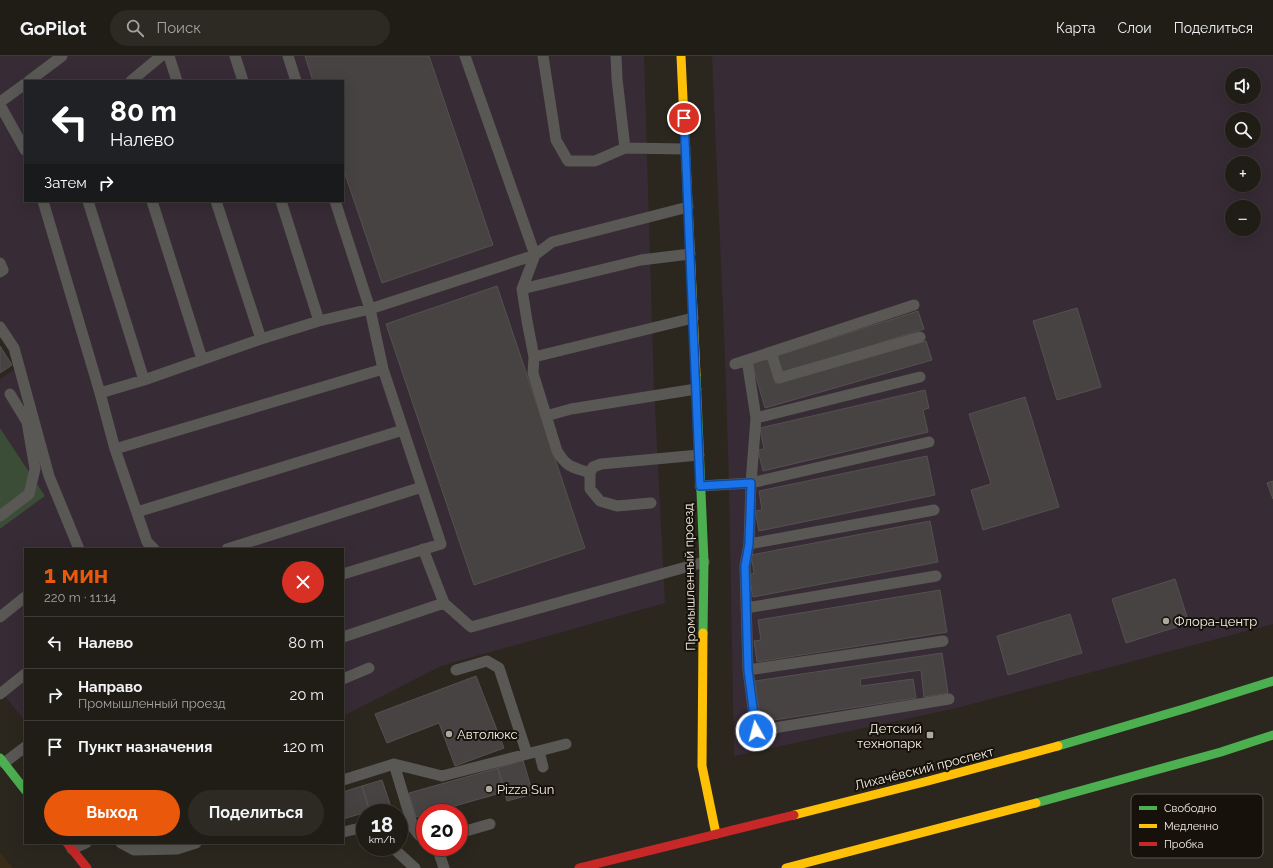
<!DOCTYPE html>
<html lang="ru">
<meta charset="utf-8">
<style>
body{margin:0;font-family:Raleway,sans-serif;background:#2d2a23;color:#f1f3f6;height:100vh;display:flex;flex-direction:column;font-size:15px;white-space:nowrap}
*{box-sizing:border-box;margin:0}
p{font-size:13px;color:#a2a2a1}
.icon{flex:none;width:22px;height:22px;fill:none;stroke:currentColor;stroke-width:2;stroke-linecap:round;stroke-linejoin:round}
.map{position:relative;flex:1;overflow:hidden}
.sheet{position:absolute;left:24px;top:492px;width:320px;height:296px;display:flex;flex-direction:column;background:#201d16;border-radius:0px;box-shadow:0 4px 16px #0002,0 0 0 1px #3d3b35}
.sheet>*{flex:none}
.guide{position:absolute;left:24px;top:24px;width:320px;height:122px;border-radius:0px;box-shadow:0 4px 16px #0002,0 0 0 1px #3d3b35;background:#202124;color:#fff;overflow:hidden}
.fabs{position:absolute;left:1225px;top:12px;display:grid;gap:8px}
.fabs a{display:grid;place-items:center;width:36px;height:36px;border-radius:50%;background:#201d16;box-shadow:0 4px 16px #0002,0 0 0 1px #3d3b35;font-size:20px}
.speed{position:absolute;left:356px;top:748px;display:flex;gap:8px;font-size:20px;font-weight:700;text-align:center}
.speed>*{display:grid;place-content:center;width:52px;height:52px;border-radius:50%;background:#201d16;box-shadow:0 4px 16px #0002,0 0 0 1px #3d3b35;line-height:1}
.speed small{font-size:10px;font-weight:400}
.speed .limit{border:6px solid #d22;background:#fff;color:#111}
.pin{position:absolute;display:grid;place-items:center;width:34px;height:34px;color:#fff;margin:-17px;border:2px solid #fff;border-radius:50%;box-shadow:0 1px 4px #0007}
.me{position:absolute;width:44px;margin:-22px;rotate:353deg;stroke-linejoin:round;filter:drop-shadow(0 0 3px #0008)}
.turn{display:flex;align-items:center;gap:14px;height:84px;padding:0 20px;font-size:18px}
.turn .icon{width:52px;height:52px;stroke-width:2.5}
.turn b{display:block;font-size:28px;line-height:34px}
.then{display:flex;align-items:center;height:38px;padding:0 20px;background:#0003;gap:8px;font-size:15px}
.round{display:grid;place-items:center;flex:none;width:42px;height:42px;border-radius:21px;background:#2d2a23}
.overview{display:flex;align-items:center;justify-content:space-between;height:68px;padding:0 20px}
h1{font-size:24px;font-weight:700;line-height:30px;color:#ea580c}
.cta{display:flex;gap:8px;margin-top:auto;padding:8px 20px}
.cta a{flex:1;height:46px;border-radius:24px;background:#ea580c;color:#fff;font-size:16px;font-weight:700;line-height:46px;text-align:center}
.cta a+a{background:#2d2a23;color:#f1f3f6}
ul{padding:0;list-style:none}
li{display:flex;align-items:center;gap:12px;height:52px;padding:0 20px;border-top:1px solid #3d3b35}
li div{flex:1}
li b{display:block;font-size:15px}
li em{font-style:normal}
header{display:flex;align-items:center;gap:24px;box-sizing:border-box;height:56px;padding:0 20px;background:#201d16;border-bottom:1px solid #3d3b35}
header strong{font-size:19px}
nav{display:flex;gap:22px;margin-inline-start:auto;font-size:14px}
.search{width:280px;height:36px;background:#2d2a23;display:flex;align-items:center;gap:10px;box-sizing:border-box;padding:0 14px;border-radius:22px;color:#a2a2a1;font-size:15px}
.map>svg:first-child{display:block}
</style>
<header>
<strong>GoPilot</strong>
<div class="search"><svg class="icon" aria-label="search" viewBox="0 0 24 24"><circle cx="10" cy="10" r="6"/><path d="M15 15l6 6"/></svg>Поиск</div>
<nav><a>Карта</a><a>Слои</a><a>Поделиться</a></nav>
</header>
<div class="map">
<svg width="1273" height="812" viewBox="0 0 1273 812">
<rect width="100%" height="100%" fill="#2b271e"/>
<path fill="#372b35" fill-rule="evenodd" d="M0,0H644L654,332L665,547L441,610L343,660V493H25V665L0,634V473L45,440L0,372V323L17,312L14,299L0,276ZM25,25H343V145H25Z
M712,0H1273V568L957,652L734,700L729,428L725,301ZM1232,19H1254V41H1232ZM1232,63H1254V85H1232ZM1232,107H1254V129H1232ZM1232,151H1254V173H1232Z"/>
<path fill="#392d19" d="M0,796L11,810L13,812H0Z"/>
<path fill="#3b4c37" d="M0,372L45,440L0,473Z"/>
<path fill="#474342" stroke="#545150" d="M305,0H429L493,189L382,227L343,112V25H313Z
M497,230L585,492L474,529L386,268Z
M1077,252L1101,331L1057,344L1033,265Z
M918,255L924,273L782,318L776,300Z
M926,285L932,304L765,352L752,307L769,302L776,328Z
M0,290L12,309L0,317Z
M925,334L929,352L923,354L928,376L763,415L758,394L764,393L760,372Z
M1025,341L1059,451L983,474L971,434L991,428L969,358Z
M927,400L935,439L759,475L755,455L762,454L759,435Z
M1273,425V443L1267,427Z
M930,465L938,506L753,541L749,519L754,517L751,499Z
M1175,523L1189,567L1126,587L1112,543Z
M940,534L947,576L757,606L754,585L761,584L758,564Z
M1070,558L1082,597L1008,619L997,580Z
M942,597L948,637L924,641L921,614L860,623L861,630L913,623L916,642L761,666L755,625Z
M476,620L504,692L455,710L439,667L387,687L375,658Z
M523,704L533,738L507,745L498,712Z
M498,712L504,736L430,757H425V758L416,761L409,737Z
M382,724L392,754L383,757H370L362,730Z
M362,730L370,755L343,763V736Z"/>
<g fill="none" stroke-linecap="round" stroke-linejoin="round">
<path stroke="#595855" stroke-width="11" d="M169,0L177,25
M235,0L243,25
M288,0L296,25
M465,0L535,199L522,233L527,265L534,301L693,262
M543,0L556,84L568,105H595L625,92L685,93
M616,0L617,23L625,92
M29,25L62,0
M131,25L161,0
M0,46L25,28
M0,49L25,94
M43,145L100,337L115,393L147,486L154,493
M88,145L144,324
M152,145L202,303
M216,145L261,283
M281,145L319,265
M335,145L370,253L383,313L441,488L343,518
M0,207L3,214L0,216
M522,233L641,204L690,198
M0,271L14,292L49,420L79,493
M771,296L779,322L920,281
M534,301L533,317L557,395C567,412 573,411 590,417
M747,304L756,362L751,427L749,488L745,510L748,614L756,675L949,643
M735,308L914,249
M100,337L144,324L261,283L319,265L370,253L535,199L552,186L688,151
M546,360L571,353L696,333
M756,362L920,321
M115,393L383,313
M700,430L751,427L929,386
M651,447L617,450L600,445L590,433V417L593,411L601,408L699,399
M137,456L403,374
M0,460L29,438L35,413L27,366L10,338
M749,488L934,454
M227,493L422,431
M423,493L444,547L471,571L704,506
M746,552L936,520
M0,561L25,541
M343,581L444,547
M456,614L487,605L499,612L527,698
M748,614L943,585
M343,623L369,612
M0,638L25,618
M539,695L543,711
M4,707L25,691
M394,708L413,771L418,778L425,784
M343,724L394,708L442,720L566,688
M343,776L360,772L365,775
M459,777L490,768
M121,787L134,794L177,793L196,787
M392,791L415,812
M433,791L439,797L444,812
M72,793L86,787"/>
<path stroke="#4caf50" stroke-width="9" d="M696,319L704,506L703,577
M1058,690L1187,652L1273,625
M0,702L25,734
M1036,747L1221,696L1273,679"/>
<path stroke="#ffc107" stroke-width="9" d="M681,0L696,319
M703,577L702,710L716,778
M794,759L928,725L1058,690
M786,812L1036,747"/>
<path stroke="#c62828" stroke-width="9" d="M67,787L87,812
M579,812L794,759"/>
</g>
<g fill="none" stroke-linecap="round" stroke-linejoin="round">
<g stroke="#114b97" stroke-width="10">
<path id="route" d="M684,62L700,430L751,427L749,488L745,510L748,614L756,675"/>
</g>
<use href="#route" stroke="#1a73e8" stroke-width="7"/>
</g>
<g fill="#aea99f" stroke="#16120b" stroke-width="1.5">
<circle cx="1166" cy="565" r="4"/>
<circle cx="449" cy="678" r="4"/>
<rect x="926" y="675" width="8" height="8" rx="2"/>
<circle cx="489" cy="733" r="4"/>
</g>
<g text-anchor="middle" stroke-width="4" stroke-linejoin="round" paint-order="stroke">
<g font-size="13" fill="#f5efe5" stroke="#16120b">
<text transform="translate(689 521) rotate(-91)" y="5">Промышленный проезд</text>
<text transform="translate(924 712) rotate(-14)" y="5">Лихачёвский проспект</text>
</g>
<g font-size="13" fill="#f5efe5" stroke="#16120b" text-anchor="start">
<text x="1174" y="570">Флора-центр</text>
<text x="922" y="677" text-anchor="end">Детский<tspan x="922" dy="15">технопарк</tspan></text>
<text x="457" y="683">Автолюкс</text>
<text x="497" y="738">Pizza Sun</text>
</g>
</g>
<rect x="1131" y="738" width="132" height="64" rx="6" fill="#16120b" stroke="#59544c" stroke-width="1"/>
<rect x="1139" y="750" width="18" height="4" fill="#4caf50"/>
<rect x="1139" y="768" width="18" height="4" fill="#ffc107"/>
<rect x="1139" y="786" width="18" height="4" fill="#c62828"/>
<g font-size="11" fill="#f5efe5">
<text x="1164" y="756">Свободно</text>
<text x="1164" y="774">Медленно</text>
<text x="1164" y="792">Пробка</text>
</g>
</svg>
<div class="fabs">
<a><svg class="icon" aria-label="sound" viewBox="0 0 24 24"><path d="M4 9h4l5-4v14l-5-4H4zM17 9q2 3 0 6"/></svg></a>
<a><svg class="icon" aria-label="search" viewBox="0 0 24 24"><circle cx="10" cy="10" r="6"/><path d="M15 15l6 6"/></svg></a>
<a>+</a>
<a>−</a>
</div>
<div class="speed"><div>18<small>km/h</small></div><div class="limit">20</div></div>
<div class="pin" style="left:684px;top:62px;background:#d93025"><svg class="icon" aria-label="arrive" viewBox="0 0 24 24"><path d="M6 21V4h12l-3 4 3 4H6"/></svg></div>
<svg class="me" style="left:756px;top:675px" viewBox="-20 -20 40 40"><circle r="17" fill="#1a73e8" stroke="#fff" stroke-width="3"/><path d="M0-11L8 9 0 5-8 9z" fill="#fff"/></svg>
<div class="guide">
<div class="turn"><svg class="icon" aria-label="left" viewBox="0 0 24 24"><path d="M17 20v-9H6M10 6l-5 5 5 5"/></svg><div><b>80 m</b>Налево</div></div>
<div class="then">Затем<svg class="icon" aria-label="right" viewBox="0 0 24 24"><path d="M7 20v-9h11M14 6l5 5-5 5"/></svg></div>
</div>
<section class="sheet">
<div class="overview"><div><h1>1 мин</h1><p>220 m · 11:14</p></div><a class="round" style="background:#d93025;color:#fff"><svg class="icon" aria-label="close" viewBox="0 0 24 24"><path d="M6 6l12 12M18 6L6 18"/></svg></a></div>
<ul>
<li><svg class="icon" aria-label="left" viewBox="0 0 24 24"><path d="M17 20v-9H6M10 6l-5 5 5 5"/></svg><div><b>Налево</b></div><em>80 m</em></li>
<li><svg class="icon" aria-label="right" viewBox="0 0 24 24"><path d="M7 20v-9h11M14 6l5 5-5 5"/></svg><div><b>Направо</b><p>Промышленный проезд</p></div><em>20 m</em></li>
<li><svg class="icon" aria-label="arrive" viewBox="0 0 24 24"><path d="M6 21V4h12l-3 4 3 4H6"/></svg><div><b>Пункт назначения</b></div><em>120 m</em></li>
</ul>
<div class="cta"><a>Выход</a><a>Поделиться</a></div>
</section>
</div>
